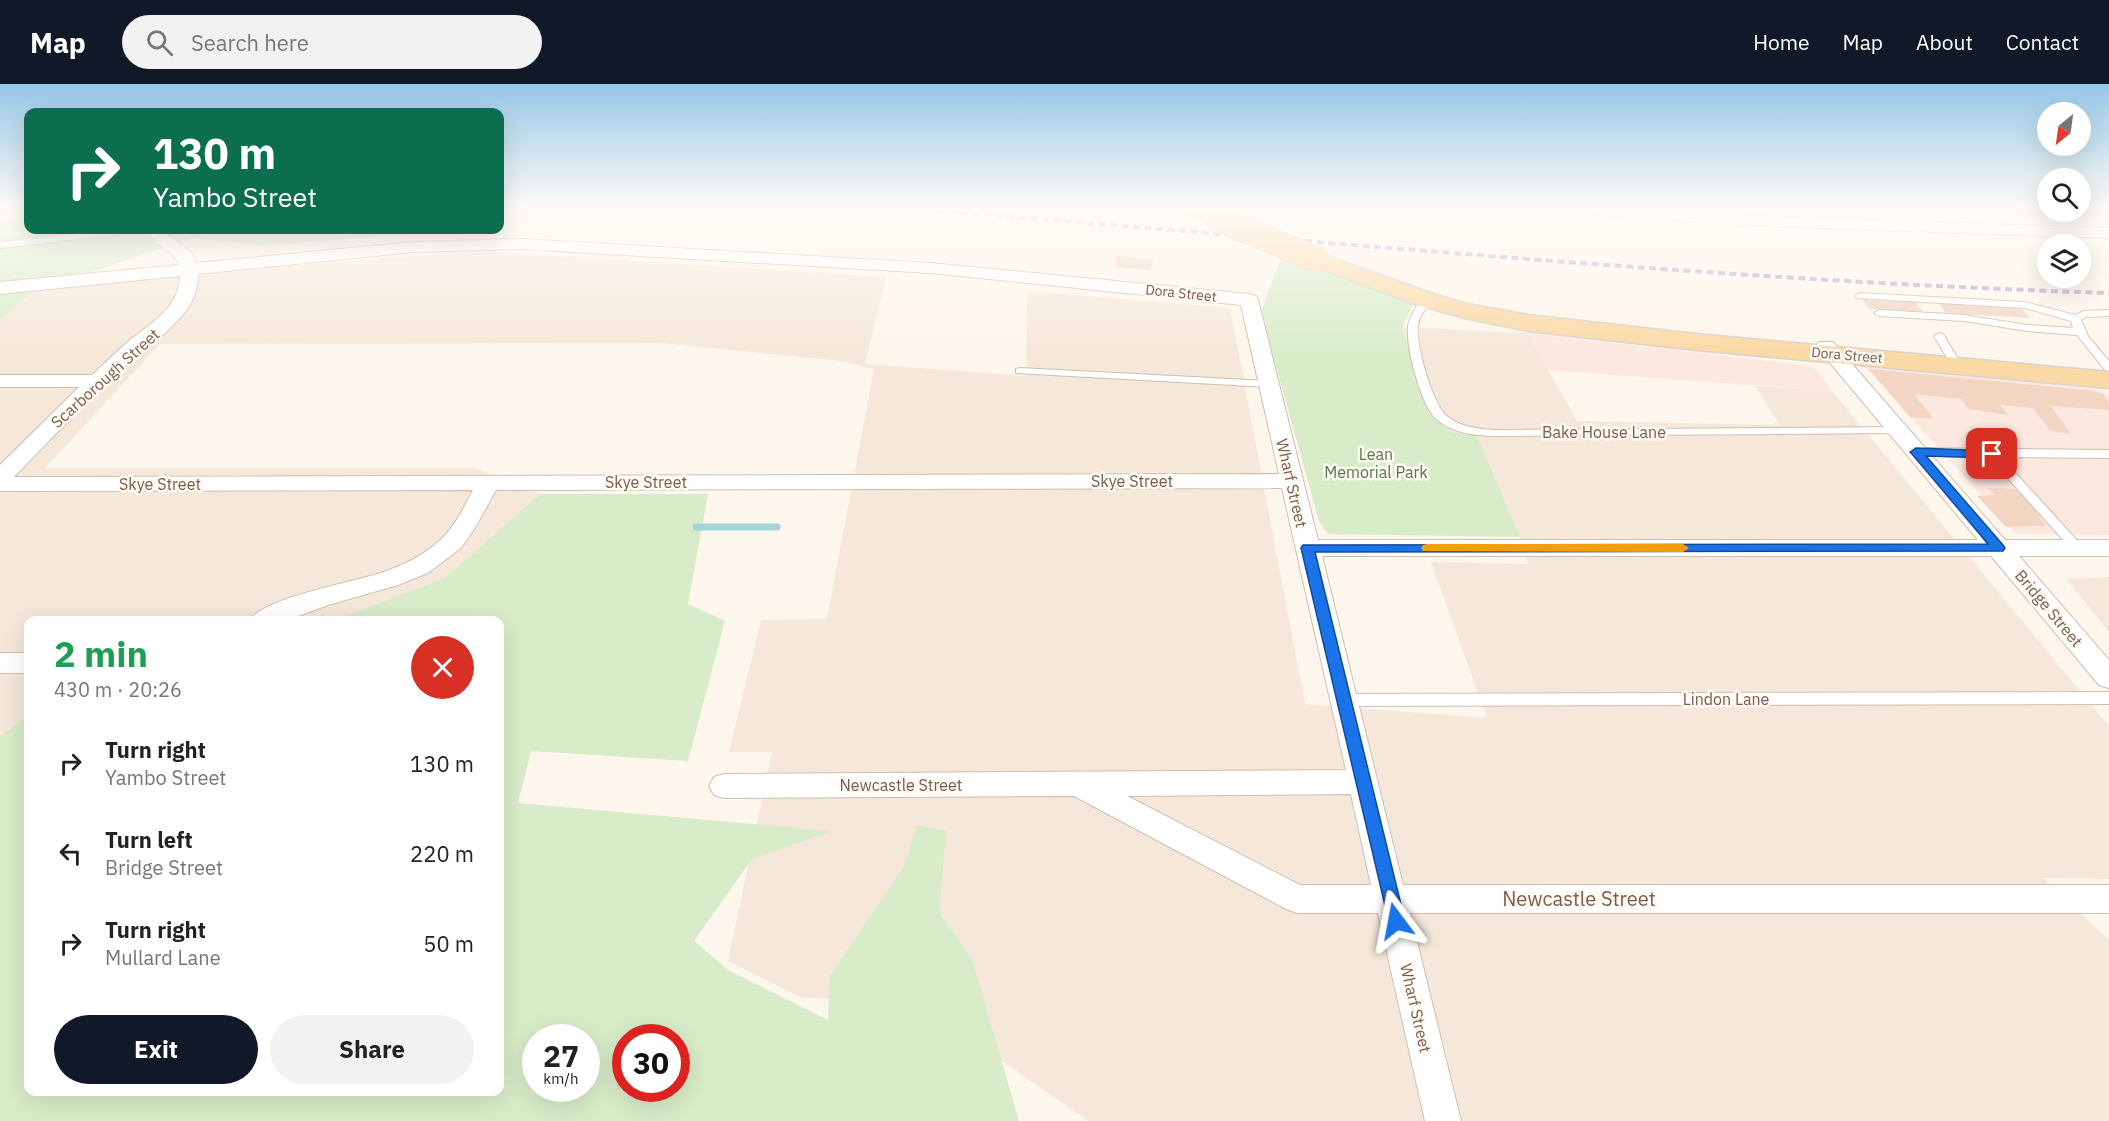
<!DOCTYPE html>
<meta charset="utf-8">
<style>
body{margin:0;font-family:"IBM Plex Sans",sans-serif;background:#f2f2f2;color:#222;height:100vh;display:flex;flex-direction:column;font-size:22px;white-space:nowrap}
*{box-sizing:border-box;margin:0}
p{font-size:20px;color:#767676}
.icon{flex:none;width:33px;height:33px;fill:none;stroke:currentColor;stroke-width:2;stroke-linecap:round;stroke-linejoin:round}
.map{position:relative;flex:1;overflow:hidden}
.drawer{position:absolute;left:24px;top:532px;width:480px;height:480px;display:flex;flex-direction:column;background:#fff;border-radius:12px;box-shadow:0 6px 24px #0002}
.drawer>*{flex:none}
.banner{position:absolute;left:24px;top:24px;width:480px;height:126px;border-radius:12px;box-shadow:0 6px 24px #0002;background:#0b6e4f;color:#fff;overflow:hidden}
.needle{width:39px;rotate:209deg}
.buttons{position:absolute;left:2037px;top:18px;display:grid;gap:12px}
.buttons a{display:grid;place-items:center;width:54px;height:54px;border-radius:50%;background:#fff;box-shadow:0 6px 24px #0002;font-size:30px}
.speed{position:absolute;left:522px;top:940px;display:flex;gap:12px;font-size:30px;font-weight:700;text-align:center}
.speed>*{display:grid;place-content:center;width:78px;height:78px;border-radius:50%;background:#fff;box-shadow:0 6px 24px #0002;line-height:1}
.speed small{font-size:15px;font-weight:400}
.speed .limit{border:9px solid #d22;background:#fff;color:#111}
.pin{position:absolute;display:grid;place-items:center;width:51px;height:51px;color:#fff;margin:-26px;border-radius:12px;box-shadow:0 3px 9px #0006}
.me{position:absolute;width:66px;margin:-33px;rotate:347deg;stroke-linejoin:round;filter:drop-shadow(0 0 4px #0008)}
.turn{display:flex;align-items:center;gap:21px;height:126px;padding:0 30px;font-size:27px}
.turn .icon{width:78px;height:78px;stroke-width:2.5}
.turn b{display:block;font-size:42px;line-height:51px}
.round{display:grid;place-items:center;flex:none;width:63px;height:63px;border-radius:32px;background:#f2f2f2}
.summary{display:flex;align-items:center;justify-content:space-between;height:102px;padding:0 30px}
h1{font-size:36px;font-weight:800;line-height:45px;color:#1e9e55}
.button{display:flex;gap:12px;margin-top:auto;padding:12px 30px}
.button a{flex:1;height:69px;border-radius:36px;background:#111827;color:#fff;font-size:24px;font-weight:800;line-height:69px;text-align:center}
.button a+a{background:#f2f2f2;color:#222}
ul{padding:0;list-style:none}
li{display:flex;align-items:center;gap:18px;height:90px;padding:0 30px}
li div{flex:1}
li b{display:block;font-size:22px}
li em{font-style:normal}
header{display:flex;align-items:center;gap:36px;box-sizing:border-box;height:84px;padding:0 30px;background:#111827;color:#fff}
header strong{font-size:28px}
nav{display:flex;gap:33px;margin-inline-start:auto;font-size:21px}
.search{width:420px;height:54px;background:#f2f2f2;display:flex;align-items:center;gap:15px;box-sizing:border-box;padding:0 21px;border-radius:33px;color:#767676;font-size:22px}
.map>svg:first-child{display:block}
</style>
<header>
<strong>Map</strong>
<div class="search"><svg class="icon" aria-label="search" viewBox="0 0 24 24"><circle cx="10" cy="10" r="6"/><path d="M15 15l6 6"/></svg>Search here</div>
<nav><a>Home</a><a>Map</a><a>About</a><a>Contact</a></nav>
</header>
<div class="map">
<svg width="2109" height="1037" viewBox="0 0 2109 1037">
<rect width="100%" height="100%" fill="#fdf6ec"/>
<path fill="#f5e8da" d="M1696,123H2047L2048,128H2080L2081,123H2109V137Z
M479,167L886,193L865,280L1026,292L1027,207L1230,224L1305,620L1487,634L1431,478L1528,480L1520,453L1477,353L1451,348L1429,330L1402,243L1527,249L1577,337L1780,341L1755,302L1832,307L2109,642V795L2043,794L2109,856V1037H1089L922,922L800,913L728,877L772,668H729L761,536L827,535L874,285L842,277L661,259L160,260L45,384H475L540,410L445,494L331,537H28V632L0,652V236L33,208L235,186Z
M2109,493V548L2066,495Z"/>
<path fill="#fde8e0" d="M1527,249L1813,282L1832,307L1548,286Z
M1860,277L2101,306L2109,312V451L2016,450Z"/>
<path fill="#d8ecc9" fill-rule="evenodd" d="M0,123H28V146H460L261,162L192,154L33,208L0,236Z
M1282,169L1413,220L1402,243L1429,330L1451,348L1477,352L1520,453L1328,450L1319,437L1261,228Z
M540,410H708L688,520L725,537L688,677L531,667L518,719L832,747L752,775L694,857L728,886L828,936L830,892L904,782L917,741L946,747L939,829L972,875L1019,1037H0V652L28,632V1008H500V537H331L445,494ZM536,954H586V1005H536ZM626,954H676V1005H626Z"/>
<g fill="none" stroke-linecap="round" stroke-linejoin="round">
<path stroke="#a5d3da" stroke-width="7" d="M696,443H777"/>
</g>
<path fill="#f3d5c3" d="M1117,172L1153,175L1151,186L1114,183Z
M1862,215L1915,218L1923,228L1869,225Z
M1938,219L2021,224L2030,234L1946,229Z
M1869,285L2095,307L2103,310L2109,318V326L2051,322L2071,350L2050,347L2033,324L2000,321L2008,331L1968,325L1961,315L1914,310L1934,335L1910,333Z
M1987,404L2016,405L2020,410L2035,409L2058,433L2039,432L2046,442L2006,443L1977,412L1995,411Z"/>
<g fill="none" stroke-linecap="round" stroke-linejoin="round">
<g stroke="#d1beb0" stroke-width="2">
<path id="lane" d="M1690,123H1699L1708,134L1700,136Z
M111,146H136L131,149L0,164V158Z
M1860,209L2025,218L2075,231L2084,227L2109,226V232L2086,233L2081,236L2088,252L2109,277V287L2105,286L2077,251L2027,247L1964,237L1879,232L1874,229L1879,226L1964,231L2027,241L2073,244L2071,237L2025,224L1856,214L1855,212Z
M1427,213L1432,216C1427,223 1420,231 1418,240C1415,259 1432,320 1447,332C1460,343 1478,345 1495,346L1898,343L1904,346L1898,349L1495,352C1475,352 1453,349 1437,336C1421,322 1406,265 1408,243C1409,233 1418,217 1427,213Z
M1939,249L1943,250L1958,275L1957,277L1953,278L1949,277L1934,252Z
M1020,284L1269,297L1274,300L1269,303L1016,289V285Z
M1916,364L2109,366V374L2001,373L2084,464L2083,467H2073L1988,372L1912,371L1910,368Z
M2109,608V620L1343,622L1338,620L1336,616L1338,612L1343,610Z"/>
</g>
<g stroke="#d1beb0" stroke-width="2">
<path id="street" d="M1553,123H1634L1733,131L2109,144V154L1733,141L1561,128Z
M150,146H166L167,150L191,168L196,179L413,158L523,155L930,179L1249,210L1256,212L1258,216L1318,456H1978L1816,262L1819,258H1833L2005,456H2109V472H2019L2109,576V604L2099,601L1991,472H1322L1403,801H2109V829H1410L1461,1037H1425L1378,829H1297L1286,825L1074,712L724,714L714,711L709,702L714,693L724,690L1346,686L1282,404L496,406L476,442L461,464L428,489L398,501L328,521L285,537H249C262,514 353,498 381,489C401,482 421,473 437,459C454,445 463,425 473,406L0,407V381L79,303H0V291H92C105,279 117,267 130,256C152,238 179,224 180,192L0,210V198L179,181C174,165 151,163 150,146ZM523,165L930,189L1241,221L1279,390L14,393C47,359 80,324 114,292C137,272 167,251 185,228C194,217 198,204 198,190L413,168ZM1351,710L1371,801H1300L1127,712Z
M0,569H28V589H0Z"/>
</g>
<g stroke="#dad1cd" stroke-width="3">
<path id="primary" d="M1181,123C1196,123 1217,119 1226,133L1223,138L1215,140L1207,138L1184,128Z
M1316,168L1436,211L1468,220L1528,231L1696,250L2109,288V304L1696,266L1528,247L1465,234L1418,221L1308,180L1304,175L1308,170Z"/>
</g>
<use href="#lane" fill="#fff" fill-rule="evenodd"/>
<use href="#street" fill="#fff" fill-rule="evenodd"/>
<use href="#primary" fill="#fbd9a5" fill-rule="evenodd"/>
<path stroke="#b9a8c9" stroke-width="4" stroke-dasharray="7 4.5" stroke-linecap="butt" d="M881,123C1290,153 1699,196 2109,209"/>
<g stroke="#dad1cd" stroke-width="27" stroke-linecap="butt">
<path id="primary-bridge" d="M1215,133L1316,175"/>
</g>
<use href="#primary-bridge" stroke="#fbd9a5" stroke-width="25"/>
</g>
<linearGradient id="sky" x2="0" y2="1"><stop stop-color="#97c7e8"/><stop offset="0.46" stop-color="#fefbf6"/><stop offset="1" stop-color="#fefbf6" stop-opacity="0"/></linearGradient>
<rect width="2109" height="269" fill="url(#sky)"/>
<path fill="#1a73e8" stroke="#114b97" stroke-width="1.5" d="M1916,364L1997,367V372L1992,374L1926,372L2003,461L2005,464L2003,467L1315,468L1405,837L1402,843L1396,845L1390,843L1301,464L1303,461L1988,460L1912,370L1910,368Z"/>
<path fill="#f59e0b" d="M1427,460H1683L1689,464L1683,468L1423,467L1421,464L1423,461Z"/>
<g text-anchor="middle" stroke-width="5" stroke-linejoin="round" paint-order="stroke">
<g font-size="14" fill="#7a5c4d" stroke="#fffaf3">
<text transform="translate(1181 209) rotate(6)" y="5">Dora Street</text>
<text transform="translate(1847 271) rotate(5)" y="5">Dora Street</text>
</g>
<g font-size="16" fill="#7a5c4d" stroke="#fffaf3">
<text transform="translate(105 294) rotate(-42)" y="6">Scarborough Street</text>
<text x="1604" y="354">Bake House Lane</text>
<text x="1132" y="403">Skye Street</text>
<text x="646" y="404">Skye Street</text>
<text transform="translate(1292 399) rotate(77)" y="6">Wharf Street</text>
<text x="160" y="406">Skye Street</text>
<text transform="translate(2049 524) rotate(50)" y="6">Bridge Street</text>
<text x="1726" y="621">Lindon Lane</text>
<text x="901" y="707">Newcastle Street</text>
<text transform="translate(1416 924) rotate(77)" y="6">Wharf Street</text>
</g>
<g font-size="16" fill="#537a41" stroke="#fffaf3">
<text x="1376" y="376">Lean<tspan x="1376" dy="18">Memorial Park</tspan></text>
</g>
<g font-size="20" fill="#7a5c4d" stroke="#fffaf3">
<text x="1579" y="822">Newcastle Street</text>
</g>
</g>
</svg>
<div class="buttons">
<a><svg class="needle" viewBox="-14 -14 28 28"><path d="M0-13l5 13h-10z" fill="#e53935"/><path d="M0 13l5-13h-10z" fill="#767676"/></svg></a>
<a><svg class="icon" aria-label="search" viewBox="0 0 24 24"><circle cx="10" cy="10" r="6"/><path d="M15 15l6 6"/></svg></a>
<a><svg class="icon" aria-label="layers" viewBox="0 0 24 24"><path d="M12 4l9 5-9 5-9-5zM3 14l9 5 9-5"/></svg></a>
</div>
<div class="speed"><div>27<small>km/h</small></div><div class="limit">30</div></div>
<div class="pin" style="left:1992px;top:370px;background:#d93025"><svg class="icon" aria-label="arrive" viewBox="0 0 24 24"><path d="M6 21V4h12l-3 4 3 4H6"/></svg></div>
<svg class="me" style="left:1396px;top:837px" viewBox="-20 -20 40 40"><path d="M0-17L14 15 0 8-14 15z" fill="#1a73e8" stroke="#fff" stroke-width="4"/></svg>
<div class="banner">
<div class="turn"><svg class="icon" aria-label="right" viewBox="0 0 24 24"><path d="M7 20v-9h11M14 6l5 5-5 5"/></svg><div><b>130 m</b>Yambo Street</div></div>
</div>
<section class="drawer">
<div class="summary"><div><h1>2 min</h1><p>430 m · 20:26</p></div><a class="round" style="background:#d93025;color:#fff"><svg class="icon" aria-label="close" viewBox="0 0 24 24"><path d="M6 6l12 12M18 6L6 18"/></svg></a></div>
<ul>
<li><svg class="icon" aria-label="right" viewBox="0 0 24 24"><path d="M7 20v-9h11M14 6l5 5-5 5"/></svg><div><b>Turn right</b><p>Yambo Street</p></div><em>130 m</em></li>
<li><svg class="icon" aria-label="left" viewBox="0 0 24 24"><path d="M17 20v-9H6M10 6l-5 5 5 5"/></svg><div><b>Turn left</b><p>Bridge Street</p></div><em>220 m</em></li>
<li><svg class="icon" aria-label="right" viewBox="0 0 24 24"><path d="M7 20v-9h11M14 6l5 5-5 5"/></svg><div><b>Turn right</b><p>Mullard Lane</p></div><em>50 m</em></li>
</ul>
<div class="button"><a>Exit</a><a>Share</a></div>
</section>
</div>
